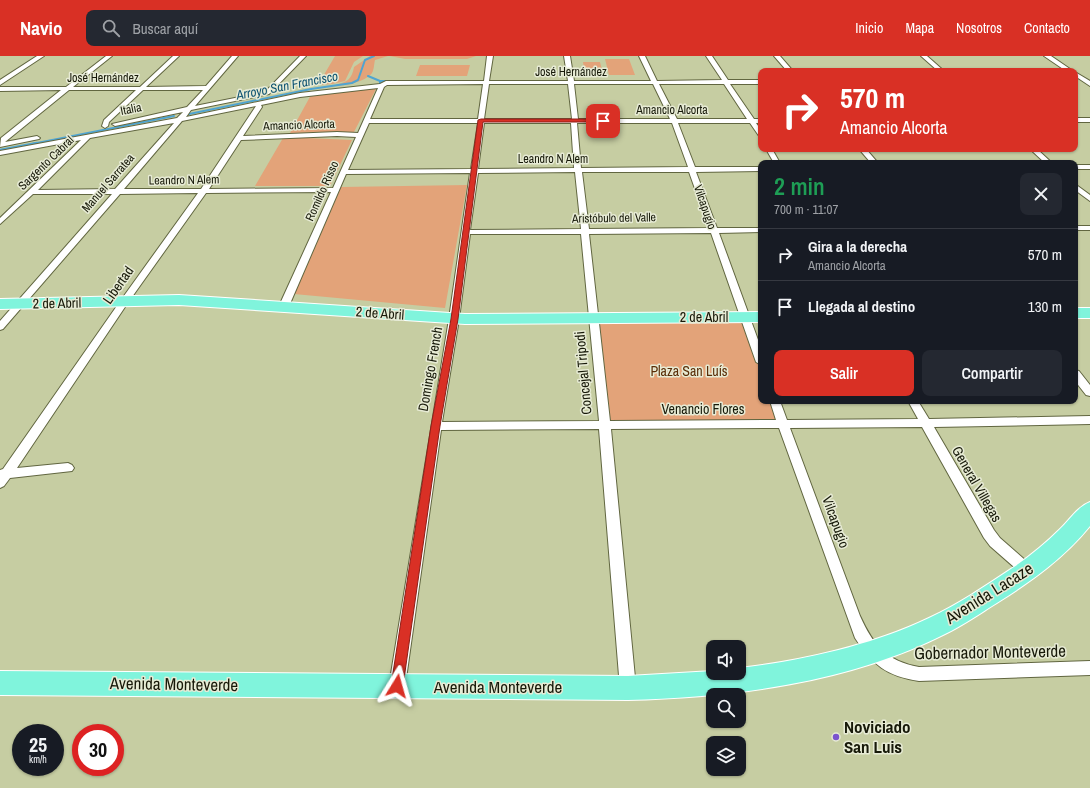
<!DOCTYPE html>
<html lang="es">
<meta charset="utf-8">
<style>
body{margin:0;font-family:"Archivo Narrow",sans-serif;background:#242831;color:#f1f3f6;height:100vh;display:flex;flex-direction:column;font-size:15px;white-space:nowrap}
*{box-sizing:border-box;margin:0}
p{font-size:13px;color:#9ea1a6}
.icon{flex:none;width:22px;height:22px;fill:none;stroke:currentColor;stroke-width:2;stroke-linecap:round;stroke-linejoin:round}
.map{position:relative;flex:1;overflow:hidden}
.side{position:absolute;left:758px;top:104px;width:320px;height:244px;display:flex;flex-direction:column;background:#171b24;border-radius:8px;box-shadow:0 1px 3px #0004}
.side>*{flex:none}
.hud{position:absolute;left:758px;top:12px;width:320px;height:84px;border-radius:8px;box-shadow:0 1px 3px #0004;background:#d93025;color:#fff;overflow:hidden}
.controls{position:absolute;left:706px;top:584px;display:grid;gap:8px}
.controls a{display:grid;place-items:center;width:40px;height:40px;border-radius:8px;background:#171b24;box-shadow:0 1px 3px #0004;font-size:20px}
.speed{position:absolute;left:12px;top:668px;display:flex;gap:8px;font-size:20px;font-weight:700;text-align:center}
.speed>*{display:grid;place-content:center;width:52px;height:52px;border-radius:50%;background:#171b24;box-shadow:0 1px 3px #0004;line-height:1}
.speed small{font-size:10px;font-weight:400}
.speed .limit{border:6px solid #d22;background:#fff;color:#111}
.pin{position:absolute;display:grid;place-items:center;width:34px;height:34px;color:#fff;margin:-17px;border-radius:8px;box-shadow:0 2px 6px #0006}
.me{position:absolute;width:44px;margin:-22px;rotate:8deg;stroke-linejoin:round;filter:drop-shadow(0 0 3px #0008)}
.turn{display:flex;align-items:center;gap:14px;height:84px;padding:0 16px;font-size:18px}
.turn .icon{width:52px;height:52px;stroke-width:2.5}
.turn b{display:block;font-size:28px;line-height:34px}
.round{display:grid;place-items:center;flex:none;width:42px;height:42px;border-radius:8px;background:#242831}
.summary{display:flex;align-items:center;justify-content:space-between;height:68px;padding:0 16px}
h1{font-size:24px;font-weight:600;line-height:30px;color:#1e9e55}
.button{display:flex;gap:8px;margin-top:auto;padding:8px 16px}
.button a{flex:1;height:46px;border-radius:8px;background:#d93025;color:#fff;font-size:16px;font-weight:600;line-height:46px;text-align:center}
.button a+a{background:#242831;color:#f1f3f6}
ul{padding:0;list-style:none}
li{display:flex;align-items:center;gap:12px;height:52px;padding:0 16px;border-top:1px solid #363941}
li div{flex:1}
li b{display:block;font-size:15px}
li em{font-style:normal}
header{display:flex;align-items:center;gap:24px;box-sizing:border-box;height:56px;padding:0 20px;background:#d93025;color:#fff}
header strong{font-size:19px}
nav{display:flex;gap:22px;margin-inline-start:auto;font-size:14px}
.search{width:280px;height:36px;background:#242831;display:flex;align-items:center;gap:10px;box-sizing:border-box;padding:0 14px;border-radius:8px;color:#9ea1a6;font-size:15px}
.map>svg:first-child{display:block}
</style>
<header>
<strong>Navio</strong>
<div class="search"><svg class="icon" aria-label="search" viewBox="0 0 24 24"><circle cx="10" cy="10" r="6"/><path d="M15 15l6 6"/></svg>Buscar aquí</div>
<nav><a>Inicio</a><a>Mapa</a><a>Nosotros</a><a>Contacto</a></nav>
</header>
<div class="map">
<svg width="1090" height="732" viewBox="0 0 1090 732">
<rect width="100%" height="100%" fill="#c6cda2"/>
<path fill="#e3a379" d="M335,0H363L354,6L345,25L332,28L318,29Z
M370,0H388L375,4C374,8 374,14 372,17C367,25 343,31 336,29C347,26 352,23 354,11Z
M390,0H476L467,3H405Z
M605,3H629L635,19H609Z
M583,6H600L603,18H585Z
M420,9H470L467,20H416Z
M377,31L354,76L290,77L311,39Z
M283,82H307L352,84L330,130H255Z
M467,129L445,252L294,238L341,131Z
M595,261H745L761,306V345H775L784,368L604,369Z"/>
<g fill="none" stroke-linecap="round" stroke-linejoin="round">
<path stroke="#4fa4d1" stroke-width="2" d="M368,20L380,25V28
M380,25H388
M415,25H445
M189,58L311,33L352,27L358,24L365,4L374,0
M32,88L174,60"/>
<path stroke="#4fa4d1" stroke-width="2.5" d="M0,94L37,87"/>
<g stroke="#616640" stroke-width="2">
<path id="minor" d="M37,0H44L0,29V24Z
M106,0H112L73,31H140L173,0H179L146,31L206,30L232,0H238L195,50L265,36L300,0H306L269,38L191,54L186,61L300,37L380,28L386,25H484L487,0H493L489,25H568L564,0H570L574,25H651L639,0H645L657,25L722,24L706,0H712L728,24H761V28H730L754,63H761V67H756L761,74V81L759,80L750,67H678L695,111H761V115L696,116L717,172H761V176L719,177L761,292V309L756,306L711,177L589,178L610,365L776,364L770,345H780L787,364L918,363L908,345H918L929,363L1090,360V368L934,371L994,474L1000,482L1033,511L1035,515L1033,519L1028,521L1023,519L990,490L984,482L922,371L790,372L860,560C873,589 886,605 919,611L1090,605V619L919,625C886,620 873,609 855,582L779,372L611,373L636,632L633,637L628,640L623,637L620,632L599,373L441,374L405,630L402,635L397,638L392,635L389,630L449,263L470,117L346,118L289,250L284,253L279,250L331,136L206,137L127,248L17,412L68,407L72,409L74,412L72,415L10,422L4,430L0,432V414L3,413L121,244L198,137L120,138L3,273L0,274V265L112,138H33L0,168V162L81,84L0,99V95L177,62L183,56L115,70L112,68L187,51L203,34H143L109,66L108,70L105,72L102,70L104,64L136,34H69L5,86L37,80L40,82L39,83L0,91L1,82L61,34L0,35V31H66ZM483,28L478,63H370L384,31L387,29ZM489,28H568L572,63H484ZM574,28H653L670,63H578ZM659,28H724L747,63H677ZM378,32L358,77L337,76L243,80L262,51L261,49L300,41ZM256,50L201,133H124L182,65ZM174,67L115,133L38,134L90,82ZM369,67H478L471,113L348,114ZM484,67H571L574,112L478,113ZM577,67H672L688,111L581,112ZM337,80L356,81L333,132L209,133L241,84ZM575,116L581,173L470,174L478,117ZM582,116H689L709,172L589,173ZM470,178H581L599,365L442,366L459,263Z
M774,0H780L793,15H787Z
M921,0H927L944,15H938Z
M1044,0H1051L1073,15H1066Z
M1075,16L1090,25V30L1075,20Z
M1075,62H1090V66H1075Z
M766,93H772L780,107H774Z
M859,93H866L878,107H871Z
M1030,93H1037L1052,107H1045Z
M1075,109H1090V113H1075Z
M1075,128L1090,139V145L1075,134Z
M1075,170H1090V174H1075Z
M1075,314L1079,315L1090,329V340L1086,339L1075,325Z"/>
</g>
<g stroke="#fff" stroke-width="2">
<path id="primary" d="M179,239L465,258L761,256V266L465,268L179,249L0,253V243Z
M1075,252H1090V262H1075Z
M1090,446V470C1065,501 1033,524 1000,545C982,556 964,569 945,578C848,627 735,641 628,644L0,639V615L628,620L713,615V617H739V612C801,605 873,589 929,562C959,548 987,529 1014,511C1030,500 1045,488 1059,474C1069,465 1077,451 1090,446Z"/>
</g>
<use href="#minor" fill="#fff" fill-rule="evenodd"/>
<use href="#primary" fill="#80f4dc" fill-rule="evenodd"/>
</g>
<path fill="#d93025" stroke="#8d1f18" d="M481,63H603L605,65L603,66H483L458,263L440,370L403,630L401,635L397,637L392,635L391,630L431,370L451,263L478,64Z"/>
<circle fill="#7b54ce" stroke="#e7ebd5" stroke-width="1.5" cx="836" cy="681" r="4"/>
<g text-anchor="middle" stroke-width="3" stroke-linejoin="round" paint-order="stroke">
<g font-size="12" fill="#171909" stroke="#e7ebd5">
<text x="571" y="20">José Hernández</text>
<text x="103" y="26">José Hernández</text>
<text transform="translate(131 53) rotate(-11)" y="4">Italia</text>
<text x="672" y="58">Amancio Alcorta</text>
<text transform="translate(299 69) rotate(-2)" y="4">Amancio Alcorta</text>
<text x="553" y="107">Leandro N Alem</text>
<text transform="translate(46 107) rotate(-44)" y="4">Sargento Cabral</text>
<text transform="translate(184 124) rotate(-1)" y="4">Leandro N Alem</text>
<text transform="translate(108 127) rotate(-49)" y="4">Manuel Sarratea</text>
<text transform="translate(322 135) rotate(-66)" y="4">Romildo Risso</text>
<text transform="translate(705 151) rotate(71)" y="4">Vilcapugio</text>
<text transform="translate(614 162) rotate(-1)" y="4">Aristóbulo del Valle</text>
</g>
<g font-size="13" font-style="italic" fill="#0c5170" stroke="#e7ebd5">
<text transform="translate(287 29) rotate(-11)" y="5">Arroyo San Francisco</text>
</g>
<g font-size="14" fill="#171909" stroke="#e7ebd5">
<text transform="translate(118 229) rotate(-55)" y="5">Libertad</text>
<text transform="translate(57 247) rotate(-1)" y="5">2 de Abril</text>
<text transform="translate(380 257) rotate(4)" y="5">2 de Abril</text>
<text x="704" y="266">2 de Abril</text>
<text transform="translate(430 313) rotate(-80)" y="5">Domingo French</text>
<text transform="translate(583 317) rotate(-95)" y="5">Concejal Tripodi</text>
<text x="703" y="358">Venancio Flores</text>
<text transform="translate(977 428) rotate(60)" y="5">General Villegas</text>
<text transform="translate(836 466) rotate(70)" y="5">Vilcapugio</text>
</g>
<g font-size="14" fill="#5a2d07" stroke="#e7ebd5">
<text x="689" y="320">Plaza San Luís</text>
</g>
<g font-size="17" fill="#171909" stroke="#e7ebd5">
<text transform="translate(989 537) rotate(-32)" y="6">Avenida Lacaze</text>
<text transform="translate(990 596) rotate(-1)" y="6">Gobernador Monteverde</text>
<text transform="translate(174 628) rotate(1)" y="6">Avenida Monteverde</text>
<text x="498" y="637">Avenida Monteverde</text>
</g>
<g font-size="17" font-weight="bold" fill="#171909" stroke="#e7ebd5" text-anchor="start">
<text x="844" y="677">Noviciado<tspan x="844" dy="20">San Luis</tspan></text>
</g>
</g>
</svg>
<div class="controls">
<a><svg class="icon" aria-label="sound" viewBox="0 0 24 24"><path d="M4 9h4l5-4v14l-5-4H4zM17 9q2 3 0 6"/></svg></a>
<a><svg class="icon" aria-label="search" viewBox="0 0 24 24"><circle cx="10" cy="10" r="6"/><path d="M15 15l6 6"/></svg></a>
<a><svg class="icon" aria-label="layers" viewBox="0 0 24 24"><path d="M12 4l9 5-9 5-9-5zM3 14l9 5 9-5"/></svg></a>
</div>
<div class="speed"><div>25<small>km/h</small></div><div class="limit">30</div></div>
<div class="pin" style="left:603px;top:65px;background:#d93025"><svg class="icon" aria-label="arrive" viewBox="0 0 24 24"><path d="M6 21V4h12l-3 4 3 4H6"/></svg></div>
<svg class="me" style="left:397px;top:630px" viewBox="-20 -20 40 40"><path d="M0-17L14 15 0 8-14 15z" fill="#d93025" stroke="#fff" stroke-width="4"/></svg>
<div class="hud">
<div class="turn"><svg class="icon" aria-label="right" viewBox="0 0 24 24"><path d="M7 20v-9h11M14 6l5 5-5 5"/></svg><div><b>570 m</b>Amancio Alcorta</div></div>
</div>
<section class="side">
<div class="summary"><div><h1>2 min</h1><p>700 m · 11:07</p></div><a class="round"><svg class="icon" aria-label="close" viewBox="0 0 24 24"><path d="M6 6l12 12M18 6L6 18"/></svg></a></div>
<ul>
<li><svg class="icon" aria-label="right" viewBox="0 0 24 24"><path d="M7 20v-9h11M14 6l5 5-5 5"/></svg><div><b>Gira a la derecha</b><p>Amancio Alcorta</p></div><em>570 m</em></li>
<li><svg class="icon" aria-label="arrive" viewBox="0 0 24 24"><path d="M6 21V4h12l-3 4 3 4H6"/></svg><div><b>Llegada al destino</b></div><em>130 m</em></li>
</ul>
<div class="button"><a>Salir</a><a>Compartir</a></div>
</section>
</div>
